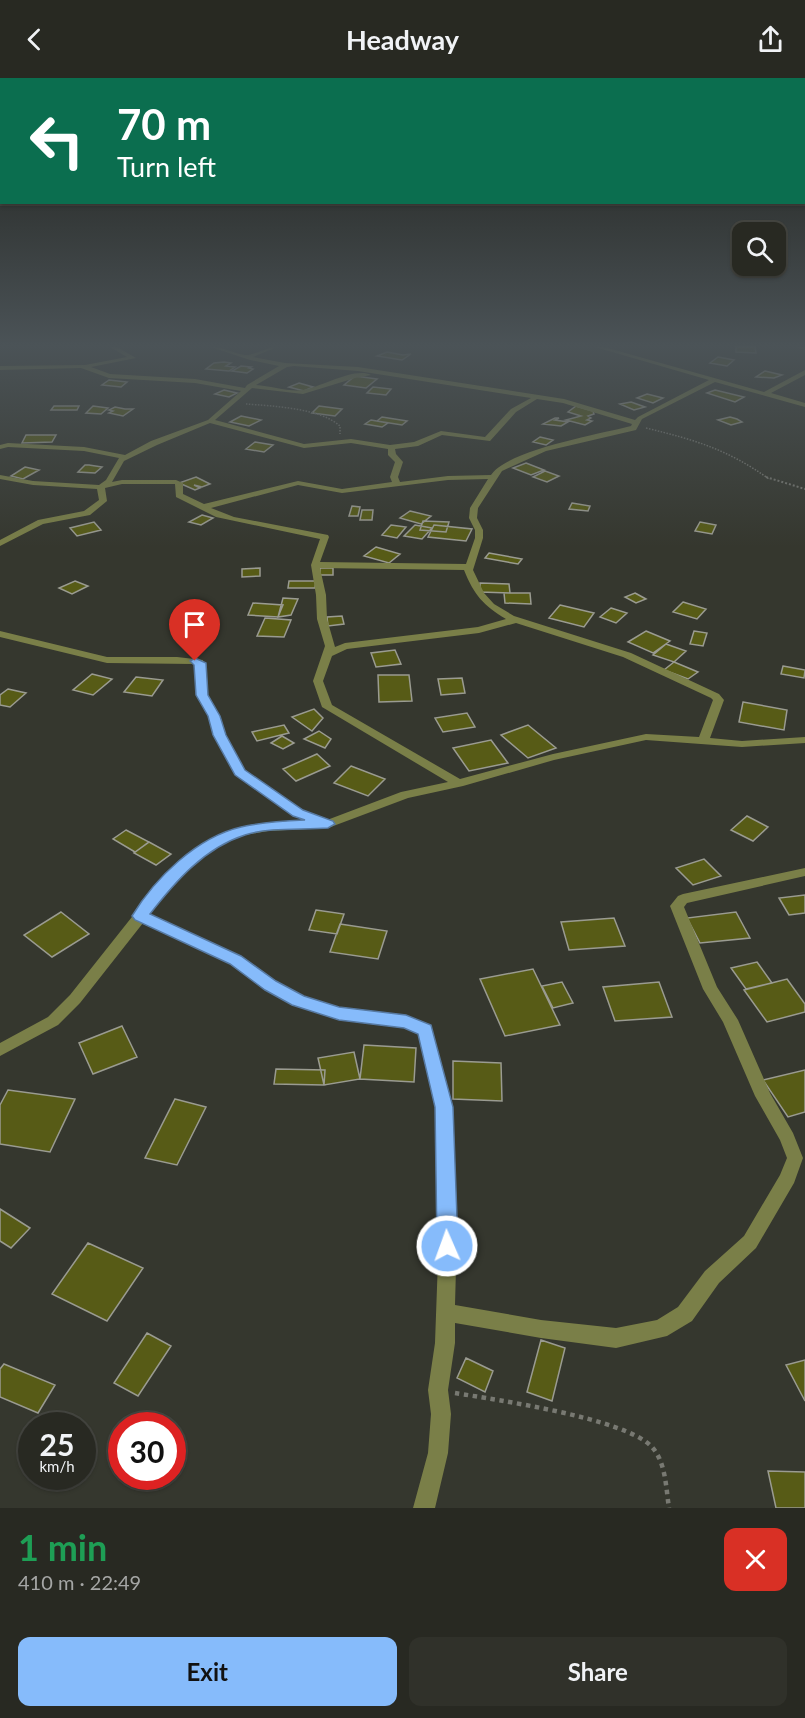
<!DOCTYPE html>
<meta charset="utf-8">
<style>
body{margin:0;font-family:Lato,sans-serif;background:#30312a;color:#f1f3f6;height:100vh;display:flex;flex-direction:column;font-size:22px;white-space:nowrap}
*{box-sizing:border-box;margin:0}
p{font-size:20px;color:#a5a6a5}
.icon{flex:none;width:33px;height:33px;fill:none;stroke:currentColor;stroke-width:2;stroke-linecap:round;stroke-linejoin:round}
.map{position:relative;height:1430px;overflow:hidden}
.panel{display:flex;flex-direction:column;background:#282922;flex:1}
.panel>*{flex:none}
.banner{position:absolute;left:0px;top:0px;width:806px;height:126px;box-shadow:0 2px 4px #0004,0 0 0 2px #444540;background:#0b6e4f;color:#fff;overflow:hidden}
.tools{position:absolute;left:732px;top:144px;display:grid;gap:12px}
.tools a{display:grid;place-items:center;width:54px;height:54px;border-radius:12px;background:#282922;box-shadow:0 2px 4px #0004,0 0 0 2px #444540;font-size:30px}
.speed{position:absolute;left:18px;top:1334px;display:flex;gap:12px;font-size:30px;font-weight:700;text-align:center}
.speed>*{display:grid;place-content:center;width:78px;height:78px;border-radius:50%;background:#282922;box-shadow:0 2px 4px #0004,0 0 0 2px #444540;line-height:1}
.speed small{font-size:15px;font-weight:400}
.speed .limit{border:9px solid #d22;background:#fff;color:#111}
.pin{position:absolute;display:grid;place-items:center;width:51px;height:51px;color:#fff;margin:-62px -26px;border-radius:50% 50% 50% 0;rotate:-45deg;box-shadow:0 0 6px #0007}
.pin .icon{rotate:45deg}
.me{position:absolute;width:66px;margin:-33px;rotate:358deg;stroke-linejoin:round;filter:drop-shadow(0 0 4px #0008)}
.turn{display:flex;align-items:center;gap:21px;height:126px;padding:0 18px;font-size:27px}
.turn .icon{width:78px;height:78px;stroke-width:2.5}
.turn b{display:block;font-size:42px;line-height:51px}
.round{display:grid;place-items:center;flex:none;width:63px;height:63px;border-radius:12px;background:#30312a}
.headline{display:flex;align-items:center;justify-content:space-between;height:102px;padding:0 18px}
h1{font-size:36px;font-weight:700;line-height:45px;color:#1e9e55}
.cta{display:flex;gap:12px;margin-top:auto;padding:12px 18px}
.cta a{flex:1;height:69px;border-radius:12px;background:#86bbfb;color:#111;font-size:24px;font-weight:700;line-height:69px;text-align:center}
.cta a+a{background:#30312a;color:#f1f3f6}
header{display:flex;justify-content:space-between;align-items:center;height:78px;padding:0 18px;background:#282922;font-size:27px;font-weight:700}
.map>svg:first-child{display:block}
</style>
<header><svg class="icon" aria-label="back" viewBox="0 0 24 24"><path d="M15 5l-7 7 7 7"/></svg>Headway<svg class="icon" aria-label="share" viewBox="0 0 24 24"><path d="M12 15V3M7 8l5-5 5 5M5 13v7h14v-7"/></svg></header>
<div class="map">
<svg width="805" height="1430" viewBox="0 0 805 1430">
<rect width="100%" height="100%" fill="#35372e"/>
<path fill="#575b16" stroke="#9a9b91" stroke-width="1.5" d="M736,269H755L756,275L736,274Z
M387,274L403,277L411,276L402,282L377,278Z
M718,279L734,282L727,288L710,285Z
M224,284L231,285L226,288L235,289L229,293L206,291L214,285Z
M241,288L251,289L249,290L253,291L247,295L232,293Z
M765,293L782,297L774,300L756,299Z
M355,298L377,301L366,310L344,307Z
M109,302L127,304L121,309L102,307Z
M299,305L313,309L304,313L289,309Z
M373,309L391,311L386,317L367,315Z
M224,312L237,315L229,319L215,316Z
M715,312L744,319L735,324L707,315Z
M647,316L663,320L653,325L637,320Z
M631,324L645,329L634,332L620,326Z
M54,328H79L77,332H51Z
M93,328L108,330L101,336L86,335Z
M319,328L342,331L335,338L312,335Z
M576,328L593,333L594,336L588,338L591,340L587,342L592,343L585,347L566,342L581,338L568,334Z
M115,329L125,331H133L123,338L109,335L113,333L109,332Z
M241,338L261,342L249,348L230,344Z
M382,339L407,343L402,347L377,343Z
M730,339L737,341L742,344L731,347L718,342Z
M555,340H559L555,342L568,344L561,348L543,346Z
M371,342L388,345L382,349L365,346Z
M26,357H56L52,364L22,365Z
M540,359L553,362L546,367L533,364Z
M255,364L273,367L264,374L246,371Z
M526,385L544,392L531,397L513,390Z
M85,387H89L102,389L95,395L78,394Z
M25,389L39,392L23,401L11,398Z
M545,393L559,398L547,404L533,399Z
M196,399L210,406L202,409L194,407L200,410L195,412L179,405Z
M572,425L590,428L588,433L569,431Z
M352,428L360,429L358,438H349Z
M362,432H373L372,442H360Z
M410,433L431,438L421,446L400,440Z
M202,437L213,440L201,447L189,444Z
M423,443L449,444L446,454L420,452Z
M94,444L101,452L77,458L70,450Z
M700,444L716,447L712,456L695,453Z
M391,447L406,449L397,460L382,457Z
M415,447L432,450L422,461L404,458Z
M434,447L472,451L466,463L428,459Z
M376,469L400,476L389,485L364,478Z
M489,475L522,481L518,486L485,480Z
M260,490V498L242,499V491Z
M320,490H333V497H320Z
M75,503L88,508L72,516L59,510Z
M289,503H316L315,510H288Z
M480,505L509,506L510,515L480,514Z
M504,515H530L531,526L505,525Z
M635,515L646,521L636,525L625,519Z
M283,520L298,521L291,537L278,539Z
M683,524L706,531L697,541L673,534Z
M253,525L283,527L278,539L248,537Z
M560,527L594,535L584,549L549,540Z
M611,530L627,535L616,545L600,539Z
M342,538L344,546L328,548L327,539Z
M265,540L291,542L284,559L257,558Z
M646,553L670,563L653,575L628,564Z
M694,553L707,555L703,568L690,566Z
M666,566L686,573L674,584L653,577Z
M395,572L401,586L376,589L371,575Z
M674,584L698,594L688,601L664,592Z
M783,588L805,592L804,600L781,596Z
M92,596L112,601L93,617L73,612Z
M378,597H409L412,623L379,624Z
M136,599L163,602L152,618L124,614Z
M462,600L465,615L441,617L438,601Z
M8,611L26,615L10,629L0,627V617Z
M743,624L787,632L784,652L739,644Z
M314,631L323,640L312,653L292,639Z
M467,635L475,649L443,654L435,640Z
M284,647L289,655L257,663L252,654Z
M528,647L556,670L528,680L501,657Z
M319,653L331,661L325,670L304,661Z
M282,658L294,665L283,671L271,665Z
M491,662L508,685L469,693L453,670Z
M317,676L330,688L296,703L283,691Z
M351,688L385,701L368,718L334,705Z
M747,738L768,749L753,763L731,752Z
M126,752L149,764L135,774L113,761Z
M149,764L171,776L156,787L134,775Z
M704,781L721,798L693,807L676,790Z
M805,817V835L789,837L779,820Z
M316,832L344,836L337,856L309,852Z
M61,834L89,856L52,879L24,857Z
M736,834L750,860L700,865L687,840Z
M614,840L625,868L569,872L561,844Z
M340,846L387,853L378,881L330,874Z
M757,884L772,905L746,911L731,890Z
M533,891L560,947L505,958L480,901Z
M787,901L805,926V934L767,944L744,912Z
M562,904L573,925L553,930L542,908Z
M659,904L672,939L615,943L603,909Z
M122,948L137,979L93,996L79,965Z
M364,967L416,970L414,1004L360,1001Z
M354,974L360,1001L324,1007L318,980Z
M453,983L501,985L502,1023L453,1021Z
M276,991L325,992L324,1007L274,1006Z
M805,992V1034L788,1039L763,1002Z
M8,1012L75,1021L50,1074L0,1066V1027Z
M175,1021L206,1029L177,1087L145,1080Z
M0,1131L30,1150L11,1170L0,1163Z
M88,1165L143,1190L107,1243L52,1216Z
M147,1255L171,1268L138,1318L114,1305Z
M541,1262L565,1270L552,1323L527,1314Z
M466,1280L493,1293L485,1314L457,1300Z
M805,1282V1323L786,1287Z
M4,1286L55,1307L38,1335L0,1319V1291Z
M768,1393L805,1394V1430H776Z"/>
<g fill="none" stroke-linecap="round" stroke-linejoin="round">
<path stroke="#787972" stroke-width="1.5" stroke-dasharray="1.5 1.5" stroke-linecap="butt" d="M246,326C272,328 320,330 340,348V356
M646,350C695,362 727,371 769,401"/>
<path stroke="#787972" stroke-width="2" stroke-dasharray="2 2" stroke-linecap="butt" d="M766,399L805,411"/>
<path stroke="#787972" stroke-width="4.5" stroke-dasharray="4.5 4.5" stroke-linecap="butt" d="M455,1315C497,1322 623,1340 651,1368C666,1383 666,1411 669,1430"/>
<path fill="#7a7f48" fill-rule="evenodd" d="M110,269H117L136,280L91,289L110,296L195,301L245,310L247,307L279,288L250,282L211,269C223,269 233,275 244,277C254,278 266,269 277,269L253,279L285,285L358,289L564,321L635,342L638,339L709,302L595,269H604L764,314L805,292V297L771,315L805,325V329L715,304L642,341L636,352L546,373L502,393L478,430L477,440L483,452V460L473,492L484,515L494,526L514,538L631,575L719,616L724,622L710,660L742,663L805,659V665L742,669L646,662L554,682L463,708L408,720L328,750L268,753L245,757L216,769L176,802L149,836L241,878L275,903L303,918L339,930L406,938L430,948L452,1029L457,1154L455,1227L541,1242L616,1250L657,1242L678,1229L705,1193L744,1158L780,1097L787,1080L780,1062L755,1018L723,944L703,911L670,828L678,818L683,816L805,790V798L687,825L684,829L717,909L738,942L770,1015L793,1055L803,1080L794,1105L756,1170L719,1205L692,1243L667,1258L616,1270L541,1260L455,1245V1265L448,1312L451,1336L448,1375L435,1430H413L428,1375L431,1336L428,1312L435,1265L439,1154L436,1029L418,956L404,950L339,942L293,926L265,911L231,886L143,845L80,925L58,947L0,978V965L48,939L70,917L166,796L208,763L242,749L268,745L309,743L294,738L236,697L213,657L209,638L197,617L194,586L107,585L0,559V553L107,579H177L203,582L207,617L219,638L225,657L245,693L302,732L327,742L401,714L448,704L322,629L313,603L325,568L317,541L316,517L311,487L320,461L216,439L176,419L175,406H122L105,410L107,423L90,437L43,446L0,468V462L38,442L84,433L99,422L97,411L33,407L0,401V397L33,403L99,407L106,402L119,380L84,373L8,369L0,371V367L8,365L84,369L125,377L151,363L208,342L241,313L195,305L109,300L81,290L0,292V288L85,287L127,279ZM294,288L358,293L531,320L511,331L485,359L441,353L414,364L390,367L351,361L304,366L215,342L252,310L303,316L355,300L371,297C354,289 322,309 303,312C289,314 271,308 256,307L287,289ZM537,321L563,325L632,346L631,348C600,356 507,372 491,397L448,398L400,404L398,399L403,384L396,376L395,371L418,368L442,357L490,363L516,334ZM210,345L304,370L351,365L388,371V377L395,384L390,399L392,404L342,411L298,403L204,426L183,416V405L176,402H122L112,404L124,383L157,367ZM488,401L470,430L469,440L475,452V460L466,486L320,484L329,459L328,457L234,439L211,430L298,407L342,415L448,402ZM320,490L464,492C474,517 483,527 506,541L478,549L345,565L335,569L327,541L326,517ZM516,545L623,579L711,620L713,622L699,659L646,656L553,676L460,701L332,627L323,603L332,578L347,571L479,555Z
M797,269H805V272L798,270Z"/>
</g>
<linearGradient id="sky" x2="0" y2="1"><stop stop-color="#1d1e19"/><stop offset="0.57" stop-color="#4b5357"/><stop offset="1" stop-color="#4b5357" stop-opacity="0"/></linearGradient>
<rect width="805" height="469" fill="url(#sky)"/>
<path fill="#86bbfb" stroke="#577aa3" stroke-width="1.5" d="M195,580L206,585L208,617L220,638L226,657L245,692L303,732L333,743L335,746L328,750C301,752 270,749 245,757C204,770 175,804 150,836L241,878L276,903L304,918L339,929L406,937L431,947L453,1029L458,1168L455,1174L447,1177L440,1174L437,1168L435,1029L418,956L404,950L339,942L292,927L265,912L230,886L135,842L132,838C155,800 197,759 241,749C262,744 284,743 305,742L293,738L235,697L213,657L208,638L196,617L194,587L190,583Z"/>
</svg>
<div class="tools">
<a><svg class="icon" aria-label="search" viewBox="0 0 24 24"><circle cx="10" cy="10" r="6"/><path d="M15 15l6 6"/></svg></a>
</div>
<div class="speed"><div>25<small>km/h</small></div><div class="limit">30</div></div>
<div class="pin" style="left:195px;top:583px;background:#d93025"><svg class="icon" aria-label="arrive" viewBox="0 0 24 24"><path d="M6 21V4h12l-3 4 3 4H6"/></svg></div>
<svg class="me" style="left:447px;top:1168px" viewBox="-20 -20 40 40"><circle r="17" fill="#86bbfb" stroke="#fff" stroke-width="3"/><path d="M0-11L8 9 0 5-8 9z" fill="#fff"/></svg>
<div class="banner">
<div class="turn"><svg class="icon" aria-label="left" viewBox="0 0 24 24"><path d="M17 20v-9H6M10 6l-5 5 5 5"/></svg><div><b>70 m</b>Turn left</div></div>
</div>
</div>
<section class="panel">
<div class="headline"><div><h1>1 min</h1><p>410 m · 22:49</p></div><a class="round" style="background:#d93025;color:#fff"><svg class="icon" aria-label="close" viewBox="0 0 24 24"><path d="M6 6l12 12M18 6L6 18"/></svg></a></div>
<div class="cta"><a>Exit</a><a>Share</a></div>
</section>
